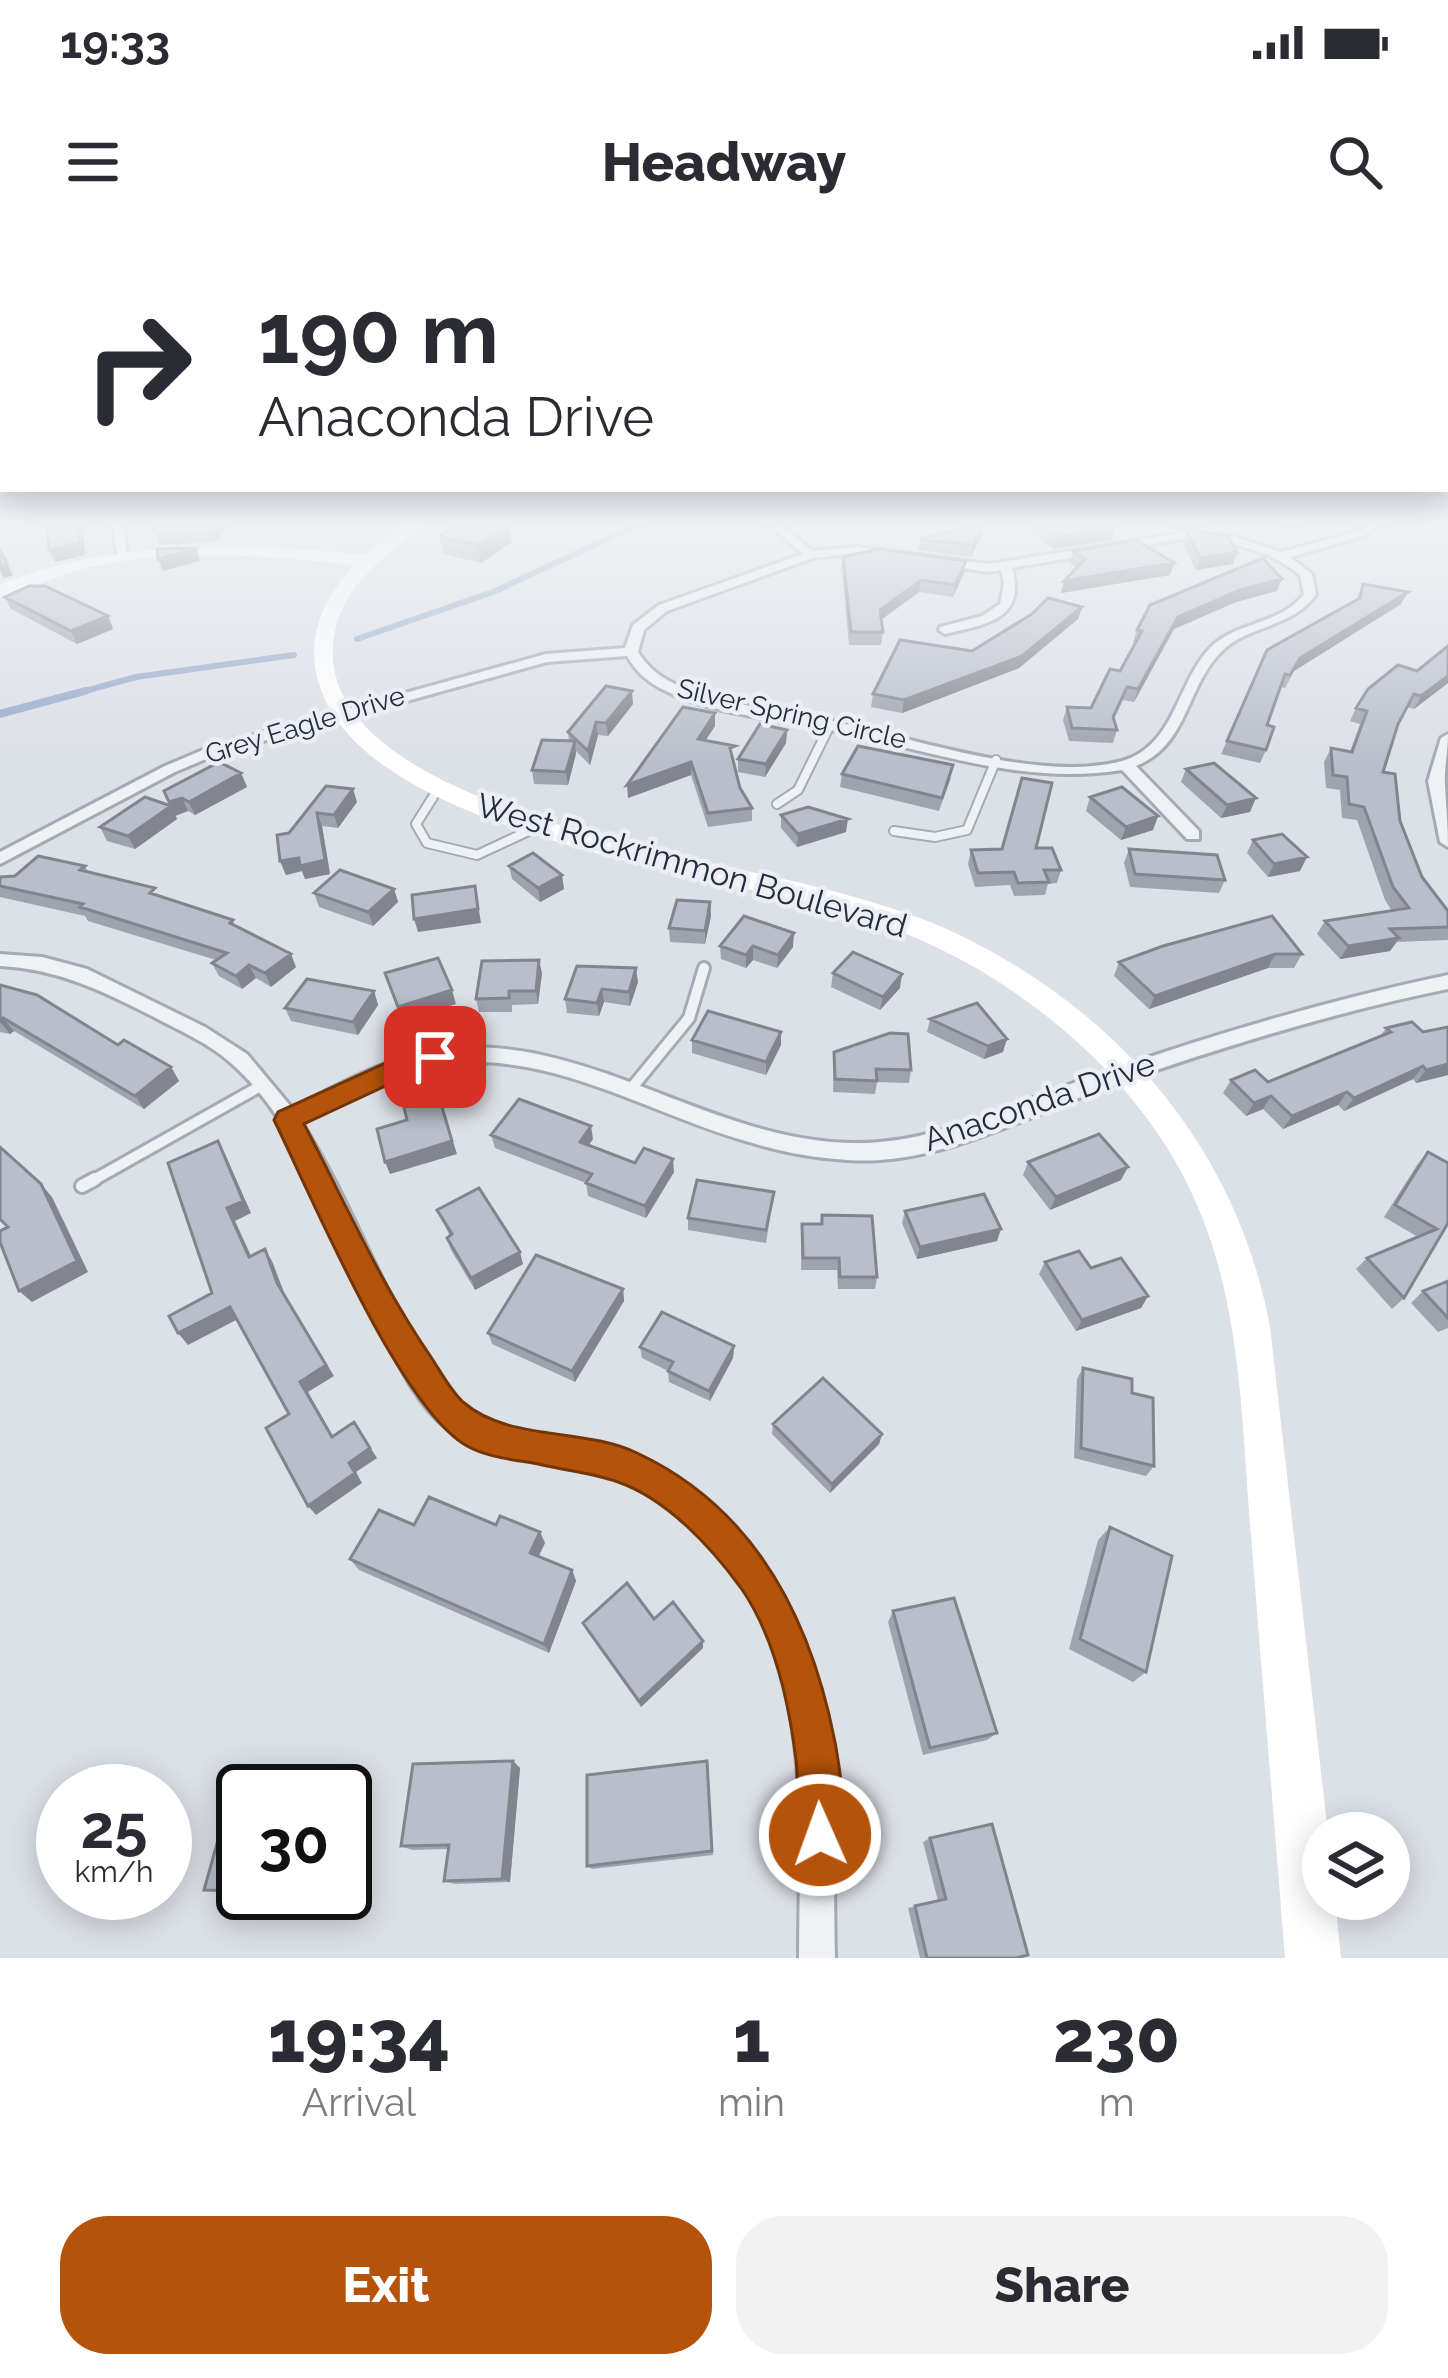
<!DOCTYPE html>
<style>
body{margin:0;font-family:Raleway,sans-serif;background:#f2f2f3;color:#2b2b33;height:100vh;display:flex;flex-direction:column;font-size:45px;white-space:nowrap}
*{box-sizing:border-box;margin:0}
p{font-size:39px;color:#7c7c81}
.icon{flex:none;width:66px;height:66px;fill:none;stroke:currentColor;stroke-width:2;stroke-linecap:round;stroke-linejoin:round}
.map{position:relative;height:1718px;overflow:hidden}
.drawer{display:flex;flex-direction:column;background:#fff;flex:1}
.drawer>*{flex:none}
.guide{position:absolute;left:0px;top:0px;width:1449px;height:252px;box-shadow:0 6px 30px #0003;background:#fff;color:#2b2b33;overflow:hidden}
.tools{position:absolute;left:1302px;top:1572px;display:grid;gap:24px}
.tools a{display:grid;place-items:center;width:108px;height:108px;border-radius:50%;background:#fff;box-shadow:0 6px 30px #0003;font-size:60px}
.speed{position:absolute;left:36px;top:1524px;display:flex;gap:24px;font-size:60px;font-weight:700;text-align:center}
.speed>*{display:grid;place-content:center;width:156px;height:156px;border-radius:50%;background:#fff;box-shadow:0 6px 30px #0003;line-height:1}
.speed small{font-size:30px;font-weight:400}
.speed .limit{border:6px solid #111;border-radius:18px;background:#fff;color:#111}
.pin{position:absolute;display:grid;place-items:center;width:102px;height:102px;color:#fff;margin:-51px;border-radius:24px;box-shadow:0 6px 18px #0006}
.me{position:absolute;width:132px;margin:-66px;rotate:358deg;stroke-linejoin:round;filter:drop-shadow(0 0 9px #0008)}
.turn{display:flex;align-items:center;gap:42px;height:252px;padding:0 60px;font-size:54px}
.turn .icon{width:156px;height:156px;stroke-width:2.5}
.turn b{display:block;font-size:84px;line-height:102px}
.eta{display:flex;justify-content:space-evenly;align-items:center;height:204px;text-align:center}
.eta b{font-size:72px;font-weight:800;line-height:84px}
.primary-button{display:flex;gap:24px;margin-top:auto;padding:24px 60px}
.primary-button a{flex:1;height:138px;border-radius:48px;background:#b45309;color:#fff;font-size:48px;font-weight:800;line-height:138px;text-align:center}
.primary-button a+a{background:#f2f2f3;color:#2b2b33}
.status{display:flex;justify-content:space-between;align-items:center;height:84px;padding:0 60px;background:#fff;direction:ltr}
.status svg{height:33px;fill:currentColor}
header{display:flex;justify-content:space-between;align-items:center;height:156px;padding:0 60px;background:#fff;font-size:54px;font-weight:800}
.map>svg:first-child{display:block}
</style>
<div class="status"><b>19:33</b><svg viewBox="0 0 49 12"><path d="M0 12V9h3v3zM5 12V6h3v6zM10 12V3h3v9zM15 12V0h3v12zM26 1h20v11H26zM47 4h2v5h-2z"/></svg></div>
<header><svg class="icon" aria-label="menu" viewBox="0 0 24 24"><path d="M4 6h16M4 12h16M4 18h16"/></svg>Headway<svg class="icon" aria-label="search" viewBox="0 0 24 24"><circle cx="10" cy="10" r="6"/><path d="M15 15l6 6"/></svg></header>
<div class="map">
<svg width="1448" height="1718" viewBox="0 0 1448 1718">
<rect width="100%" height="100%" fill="#dce0e7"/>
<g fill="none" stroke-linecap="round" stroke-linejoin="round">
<path stroke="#95aaca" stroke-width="6" d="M357,399L493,352L644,282
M74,454L136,437L294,415"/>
<path stroke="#95aaca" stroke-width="8" d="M0,474L85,451"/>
<g stroke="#a5aab4" stroke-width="12">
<path id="lane-far2" d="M438,549L416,584L427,603L477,615L537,587
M777,564L798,550L830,485
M894,591L935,597L967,590L996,520"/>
</g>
<g stroke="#a5aab4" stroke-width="16">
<path id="lane-far1" d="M630,850L689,778L704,728
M90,942L264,844"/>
</g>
<g stroke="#a5aab4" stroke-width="18">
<path id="lane" d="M82,946L95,939"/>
</g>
<g stroke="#a5aab4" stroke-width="6">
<path id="street" d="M112,282H123L127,316L117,314Z
M765,282H777L813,311L856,307L989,324L1188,292L1235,297L1281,312L1352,293L1373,282H1387L1360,297L1290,317L1312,334L1316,354C1292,389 1247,384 1220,413C1185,450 1188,505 1136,526L1199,591V599H1187L1122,530C1023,546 927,510 831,490C775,478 711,475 660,448C645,440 635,430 627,416L547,422L220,513L175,532L0,624V612L165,526L210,507L546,414L625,408L633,385L659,365L803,314ZM1188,298C1230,302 1267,308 1300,335L1304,354C1281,385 1236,381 1210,408C1176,444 1175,506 1122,521C1041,543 913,498 832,481C781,470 728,466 680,446C662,439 648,428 638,412L644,390L667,371L813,318L856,313L989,332L1001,330L1004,343L1000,364L982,376L940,387L939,390L945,394C985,384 1027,380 1012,328Z
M1448,494C1448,510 1444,530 1445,545C1446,566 1448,586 1448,607L1440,602L1428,541L1441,498Z
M0,714L42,717L87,729L205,787L247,814L292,868C338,846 384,818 435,810C584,788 709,903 856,903C941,903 1020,860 1099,834C1214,794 1329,760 1448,735V749C1335,772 1225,806 1116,844C1032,873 939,927 847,920C813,918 781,912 749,902C643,872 540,803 426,827C382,837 342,863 301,882C339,941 365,1007 397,1069C413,1101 429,1136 456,1161C494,1199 575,1194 627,1215C737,1258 808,1367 825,1481C837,1559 833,1639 835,1718H799C799,1594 812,1466 749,1354C712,1289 643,1238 569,1225C528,1217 483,1215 448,1189C415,1164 397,1120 379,1083C338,1000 302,886 232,824C209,803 180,791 154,777C103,751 58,729 0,726Z"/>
</g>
<use href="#lane-far2" stroke="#eff1f5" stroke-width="8"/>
<use href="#lane-far1" stroke="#eff1f5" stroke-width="10"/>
<use href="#lane" stroke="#eff1f5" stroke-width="12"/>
<use href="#street" fill="#eff1f5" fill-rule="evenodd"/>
<path fill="#fff" fill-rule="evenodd" d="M405,282H425C393,314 351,335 337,383C286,560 698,616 809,645C868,660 926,676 979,705C1131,785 1239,918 1270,1087L1328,1593H1323V1659H1335L1341,1718H1285C1274,1577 1262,1437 1251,1296C1242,1190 1242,1077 1202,977C1169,891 1105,819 1032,765C979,725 920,696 857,676C720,634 374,596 321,450C304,401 320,363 354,325C267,316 176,307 90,327C59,335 30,348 0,357V344C120,299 237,302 364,315Z"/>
</g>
<path fill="#9fa3ae" d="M153,282H232L215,302L159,305Z
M1034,282L1115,288L1112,300L1053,309L1032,293Z
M1172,282H1205L1202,289H1176Z
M1187,292L1233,324L1196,330L1183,303Z
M982,295L971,317L918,310L920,299Z
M439,296L512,302L481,323L443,314Z
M1073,311L1174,323L1170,335L1061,353L1077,328L1070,323Z
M843,317L964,333L953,357L919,352L881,380L883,392L881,405H849L842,329Z
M1363,344L1401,364L1294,431L1285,448L1280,447L1267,485L1266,510L1260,523L1221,514L1267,410L1356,360Z
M1277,351L1236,362L1174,389L1134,462L1123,460L1114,479L1117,490L1113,503L1069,501L1063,480L1067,467L1091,468L1120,431L1136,403L1133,402L1137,390L1150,365Z
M5,357L108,376L113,389L77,404L11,369Z
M1082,367L1078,379L1019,428L902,473L871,467L873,454L972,411Z
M1448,406V443L1414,469L1407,467L1398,484L1383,532L1422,637L1448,671V700L1397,702L1390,711L1340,719L1317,694L1325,681L1392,671L1385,660L1357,580L1342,578L1340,550L1326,548L1324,522L1331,508L1350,512L1360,484L1350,481L1356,468L1417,431Z
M633,464L608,496L598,495L590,525L576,511L568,545L534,544L532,530L569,501L568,492Z
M715,473V486L705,500L734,519L733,520L740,548L752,568V581L708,587L691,535L628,558Z
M787,490L786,503L765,537L738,532V519Z
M1186,529L1250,572L1221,578L1181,542Z
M241,533L247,547L195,575L188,571L175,576L164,551Z
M842,534L951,538L939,571L840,547Z
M326,546L357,562L338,588L322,586L330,634L305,639L302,631L286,635L280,621Z
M1090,557L1158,576L1153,590L1121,600L1086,571Z
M171,566L177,579L135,609L107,601L100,587Z
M781,575L846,592L797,607L781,588Z
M1253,600L1300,631L1268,637L1247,613Z
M1036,608L1061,630L1057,643L1048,644L1045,655L1014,656L1010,645L975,647L968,624L971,610Z
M1129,609L1225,640L1219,653L1130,647L1124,623Z
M85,626L88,632L233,680L235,686L296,727L271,747L256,738L242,749L219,736L212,723L216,720L88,681L85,676L0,657V637Z
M509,626L564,649L540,662L512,639Z
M394,649L398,662L373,686L319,667L314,653Z
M710,662L711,676L705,704L670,702L669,688Z
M720,706L793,707L777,728L753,720L746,728L721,719Z
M1163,706L1302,714L1294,728H1268L1149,769L1114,736L1119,722Z
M577,726L638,742L630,766L604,762L599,776L567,773L565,759Z
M542,733L538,764L512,765V772H479L476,759Z
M833,733L900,748L880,770L831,747Z
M0,745L118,805L171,827L179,841L144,869L14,791L10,794L0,792Z
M374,751L378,765L358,795L291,781L285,768Z
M930,779L1003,812L984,819L927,792Z
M1386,788L1448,835L1416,843L1413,839L1344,871L1338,865L1283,889L1263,869L1246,876L1223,853L1231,840L1268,842L1380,797Z
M781,792V805L766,835L692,813V800Z
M834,812L911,830L909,843L877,842L875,854L833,852Z
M491,895L593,899L588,905L635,923L674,932L646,978L588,956L586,943L495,908Z
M1428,912L1448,983L1404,1058L1392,1069L1356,1029L1367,1018L1418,997L1384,977L1417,925Z
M1028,922L1121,940L1050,970L1023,935Z
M774,952L766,1003L688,990V978Z
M437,970L523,1024L475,1050L451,1010L447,998L450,996Z
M905,971L997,1001L917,1019L902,983Z
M822,975L877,1037L875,1049H838L837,1030H801L802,984H820Z
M1045,1022L1091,1028L1148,1056L1141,1068L1076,1091L1039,1034Z
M1448,1041V1088L1438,1092L1411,1063L1423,1051Z
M623,1049L624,1061L575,1142L492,1104L488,1093Z
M734,1106L733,1118L710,1161L669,1142L668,1131L642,1118L640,1107Z
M1083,1128L1132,1153L1154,1226L1146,1236L1074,1218L1077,1139Z
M773,1184L882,1194L879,1204L830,1253L772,1194Z
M414,1285H496L540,1292L545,1303L538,1316L572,1330L576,1341L549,1413L359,1330L350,1319Z
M1110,1287L1146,1432L1133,1442L1069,1409L1098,1300Z
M893,1371L997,1493L987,1500L923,1515L888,1382Z
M654,1379L703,1401V1408L641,1467L586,1390L583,1383Z
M513,1521L520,1528L510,1642L455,1644L444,1641L448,1609L412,1610L401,1606Z
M707,1521L713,1615L592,1629L587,1626Z
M351,1561L364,1566L345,1656L247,1653H345Z
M930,1598L1016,1718H920L908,1668L938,1661L923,1602Z"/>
<path fill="#82858d" d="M78,282H83L85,315L55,322L49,310Z
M218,282H232L215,302L211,291Z
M1287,282H1316L1284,289Z
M984,283L982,295L971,317L973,305Z
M509,284L512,302L481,323L477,305Z
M1115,288L1112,300L1053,309L1056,297Z
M196,308L200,321L163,331L158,319Z
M1237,312L1233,324L1196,330L1200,318Z
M966,321L964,333L953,357L955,345Z
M7,323L13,335L4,338L0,330V325Z
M1174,323L1170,335L1061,353L1064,341Z
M1282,339L1277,351L1236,362L1174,389L1134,462L1138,449L1178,377L1240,350Z
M921,340L919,352L878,382L880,370Z
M1408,352L1401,364L1294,431L1285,448L1300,418Z
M1082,367L1078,379L1019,428L902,473L904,460Z
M108,376L113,389L77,404L71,391Z
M1448,436V443L1414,469L1421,456Z
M632,451L633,464L608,496L606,483Z
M715,473V486L698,512V499Z
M596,482L598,495L590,525L588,511Z
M787,490L786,503L765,537L766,524Z
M575,501L576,514L568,545L566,532Z
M691,522V535L628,558L627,545Z
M241,533L247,547L195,575L189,562Z
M353,549L357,562L338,588L334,575Z
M182,558L188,571L175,576L169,562Z
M1256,558L1250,572L1221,578L1227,565Z
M171,566L177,579L135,609L128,596Z
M317,573L322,586L330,634L305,639L302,631L286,635L280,621Z
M1158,576L1153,590L1121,600L1126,587Z
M848,579L846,592L797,607L798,594Z
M1307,617L1300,631L1268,637L1274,624Z
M562,635L564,649L540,662L538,648Z
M475,646L481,683L418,692L414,679Z
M394,649L398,662L373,686L368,672Z
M710,662L711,676L705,704V691Z
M794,693L793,707L777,728L778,715Z
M1399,698L1390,711L1340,719L1348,706Z
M753,706V720L746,728V715Z
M291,714L296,727L271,747L265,733Z
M1275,714L1268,728L1149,769L1155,756Z
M539,720L542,733L538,764L536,751Z
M249,725L256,738L242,749L236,736Z
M636,728L638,742L630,766L629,752Z
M902,734L900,748L880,770L883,757Z
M602,749L604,762L599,776L597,763Z
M452,750L456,764L403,780L398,767Z
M374,751L378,765L358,795L353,782Z
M3,778L14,791L10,794L0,782Z
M781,792V805L766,835V822Z
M1007,799L1003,812L984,819L988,806Z
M1448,824V835L1416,843L1426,830Z
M1423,826L1413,839L1344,871L1354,858Z
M171,827L179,841L144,869L135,856Z
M1347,852L1338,865L1283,889L1292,876Z
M1271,856L1263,869L1246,876L1254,863Z
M439,857L457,914L390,934L385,922Z
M591,886L593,899L582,915L580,902Z
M218,901L225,914L251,973L235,981L257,1029L249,1017L227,968Z
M673,919L674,932L646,978L645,966Z
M1128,927L1121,940L1050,970L1056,957Z
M41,944L52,957L88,1032L32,1062L19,1051Z
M1001,989L997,1001L917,1019L920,1007Z
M265,1009L272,1021L285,1055L334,1136L308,1152L339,1207L300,1142L277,1043Z
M520,1012L523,1024L475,1050L471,1038Z
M623,1049L624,1061L575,1142L572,1131Z
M1148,1056L1141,1068L1076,1091L1082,1080Z
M230,1067L238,1079L188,1105L178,1093Z
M734,1106L733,1118L710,1161L709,1151Z
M354,1182L377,1218L356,1232L362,1243L316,1275L308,1266L349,1223Z
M882,1194L879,1204L830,1253L832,1244Z
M540,1292L545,1303L535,1324L530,1313Z
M572,1330L576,1341L549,1413L544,1404Z
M703,1401V1408L641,1467L639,1461Z
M513,1521L520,1528L510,1642L502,1639Z
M351,1561L364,1566L345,1656L331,1653H345V1589Z"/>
<path fill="#b9beca" stroke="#82858d" stroke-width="3" d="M47,282H78L80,303L49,310Z
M153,282H218L211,291L155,293Z
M463,282H497L509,284L477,305L439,296Z
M1035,282H1104L1115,288L1056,297Z
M984,283L973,305L920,299Z
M1192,291L1228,296L1237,312L1200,318L1187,292Z
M1136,300L1174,323L1064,341L1085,319L1073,311Z
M196,308L195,309L158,319L157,309Z
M879,309L966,321L955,345L921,340L880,370L883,392H851L843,317Z
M0,311L7,323L0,325Z
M1263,318L1282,339L1240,350L1178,377L1138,449L1127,447L1113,477L1117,490L1072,488L1067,467L1091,468L1110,429L1120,431L1142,391L1137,390L1150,365Z
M1363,344L1408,352L1300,418L1290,435L1285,434L1267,485L1274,487L1266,510L1227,501L1267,410L1360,358Z
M29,346H45L108,376L71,391L5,357Z
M1048,358L1082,367L1022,416L904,460L873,454L900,400L972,411L1032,374Z
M1448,406V436L1421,456L1414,454L1398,484L1383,532L1395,534L1400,581L1422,637L1448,671V687L1390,689L1399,698L1348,706L1325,681L1409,668L1393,647L1364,567L1349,564L1347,537L1333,535L1331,508L1352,512L1367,471L1356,468L1368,449L1398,425L1417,431Z
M606,446L632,451L606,483L596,482L588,511L568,492Z
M683,467L715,473L698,499L735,506L730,508L740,548L752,568L708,573L691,522L627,545Z
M760,484L787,490L766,524L738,519Z
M542,500L575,501L566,532L532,530Z
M858,506L953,525L942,558L842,534Z
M219,522L241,533L189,562L182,558L169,562L164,551Z
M1214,523L1256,558L1227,565L1186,529Z
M1022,538L1052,543L1036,608H1052L1061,630H1044L1049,642L1018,643L1014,632L978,633L971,610L1002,609Z
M326,546L353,549L334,575L317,573L325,620L300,626L299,618L280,621L277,595L289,593Z
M1122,547L1158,576L1126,587L1090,557Z
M145,557L171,566L128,596L100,587Z
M808,567L848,579L798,594L781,575Z
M1282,594L1307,617L1274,624L1253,600Z
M1129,609L1217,615L1225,640L1135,634Z
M533,613L562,635L538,648L509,626Z
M38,616L85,626L80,630L155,648L150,653L233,680L230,683L291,714L265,733L249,725L236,736L212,723L227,713L80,667L83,664L0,646V637L15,636Z
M340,630L394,649L368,672L314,653Z
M475,646L478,669L414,679L412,655Z
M677,660L710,662L705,691L669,688Z
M744,676L794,693L778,715L753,706L746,715L720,706Z
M1272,676L1302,714H1275L1155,756L1119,722L1163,706Z
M853,712L902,734L883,757L833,733Z
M438,718L452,750L398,767L385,733Z
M539,720L536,751H509V758L476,759L482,721Z
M577,726L636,728L629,752L602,749L597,763L565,759Z
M307,739L374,751L353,782L285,768Z
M0,745L37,755L118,805L124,800L171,827L135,856L3,778L0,781Z
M977,763L1007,799L988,806L930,779Z
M708,771L781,792L766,822L692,800Z
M1412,782L1423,792L1448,787V824L1426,830L1423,826L1354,858L1347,852L1292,876L1271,856L1254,863L1231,840L1255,830L1268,842L1391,792L1386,788Z
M890,793L908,794L911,830L876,829L877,841L835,839L834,812Z
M439,857L452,901L385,922L377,889L407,880L404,867Z
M519,859L591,886L580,902L635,923L644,908L673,919L645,966L586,943L592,934L491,895Z
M1099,894L1128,927L1056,957L1028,922Z
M218,901L243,961L227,968L249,1017L265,1009L277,1043L326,1125L300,1142L332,1197L354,1182L370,1208L349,1223L355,1233L308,1266L266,1188L289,1174L230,1067L178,1093L169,1076L212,1053L168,923Z
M0,907L41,944L77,1021L19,1051L0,1002V991L8,987L0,979Z
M1428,912L1448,923V983L1404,1058L1367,1018L1437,989L1395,965Z
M697,940L774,952L766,990L688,978Z
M479,948L520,1012L471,1038L447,998L452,994L437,970Z
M984,954L1001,989L920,1007L905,971Z
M822,975L872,976L877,1037H840L839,1018H803L802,984H822Z
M1079,1011L1091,1028L1121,1018L1148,1056L1082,1080L1045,1022Z
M536,1015L623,1049L572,1131L488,1093Z
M1448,1041V1078L1423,1051Z
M662,1072L734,1106L709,1151L668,1131L673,1122L640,1107Z
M1083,1128L1132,1139V1153L1153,1158L1154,1226L1081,1208Z
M823,1138L882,1194L832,1244L773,1184Z
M429,1257L496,1285L500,1276L540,1292L530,1313L572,1330L544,1404L350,1319L379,1270L414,1285Z
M1110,1287L1172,1316L1146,1432L1080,1399Z
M627,1343L654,1379L673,1362L703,1401L639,1461L583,1383Z
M954,1358L997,1493L930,1508L893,1371Z
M513,1521L502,1639L444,1641L449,1605L401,1606L413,1524Z
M707,1521L712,1611L587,1626V1535Z
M230,1557H243V1651L204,1650Z
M345,1560L351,1561L345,1589Z
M992,1584L1028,1715L1016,1718H927L915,1666L946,1659L930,1598Z"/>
<linearGradient id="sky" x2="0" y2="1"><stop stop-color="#87b0dc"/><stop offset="0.54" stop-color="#eff1f4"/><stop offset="1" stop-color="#eff1f4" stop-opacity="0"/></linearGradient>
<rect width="1448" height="522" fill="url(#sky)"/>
<path fill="#b45309" stroke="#753606" stroke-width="3" d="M435,807L444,810L448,817L444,824L407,836L304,884C345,962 381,1045 431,1117C441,1132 450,1150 463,1162C509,1202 583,1187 637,1213C755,1268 811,1379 835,1502C841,1535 848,1579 835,1610L820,1617L804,1610C792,1582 800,1551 796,1520C789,1462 775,1397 741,1348C711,1307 667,1259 618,1242C596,1234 570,1231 547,1226C522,1220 490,1219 467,1206C399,1167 312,957 274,880L278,872L388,822Z"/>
<g text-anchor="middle" stroke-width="9" stroke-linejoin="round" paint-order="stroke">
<g font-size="27" fill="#252c3e" stroke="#ebeff5">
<text transform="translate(792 474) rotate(13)" y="9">Silver Spring Circle</text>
<text transform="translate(305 485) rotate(-17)" y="9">Grey Eagle Drive</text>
</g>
<g font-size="33" fill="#252c3e" stroke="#ebeff5">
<text transform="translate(692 625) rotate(16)" y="12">West Rockrimmon Boulevard</text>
<text transform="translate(1039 861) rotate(-19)" y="12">Anaconda Drive</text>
</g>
</g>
</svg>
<div class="tools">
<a><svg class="icon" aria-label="layers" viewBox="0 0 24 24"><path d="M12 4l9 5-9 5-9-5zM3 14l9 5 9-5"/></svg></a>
</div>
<div class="speed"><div>25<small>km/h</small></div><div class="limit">30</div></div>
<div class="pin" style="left:435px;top:817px;background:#d93025"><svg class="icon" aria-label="arrive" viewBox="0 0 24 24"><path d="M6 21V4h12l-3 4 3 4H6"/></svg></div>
<svg class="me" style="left:820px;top:1595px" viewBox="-20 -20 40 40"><circle r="17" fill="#b45309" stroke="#fff" stroke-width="3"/><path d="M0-11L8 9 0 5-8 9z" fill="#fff"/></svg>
<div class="guide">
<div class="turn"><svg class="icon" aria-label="right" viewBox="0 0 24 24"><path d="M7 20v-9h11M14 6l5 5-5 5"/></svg><div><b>190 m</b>Anaconda Drive</div></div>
</div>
</div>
<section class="drawer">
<div class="eta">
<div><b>19:34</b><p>Arrival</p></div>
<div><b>1</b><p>min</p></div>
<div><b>230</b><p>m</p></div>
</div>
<div class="primary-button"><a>Exit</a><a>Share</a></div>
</section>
